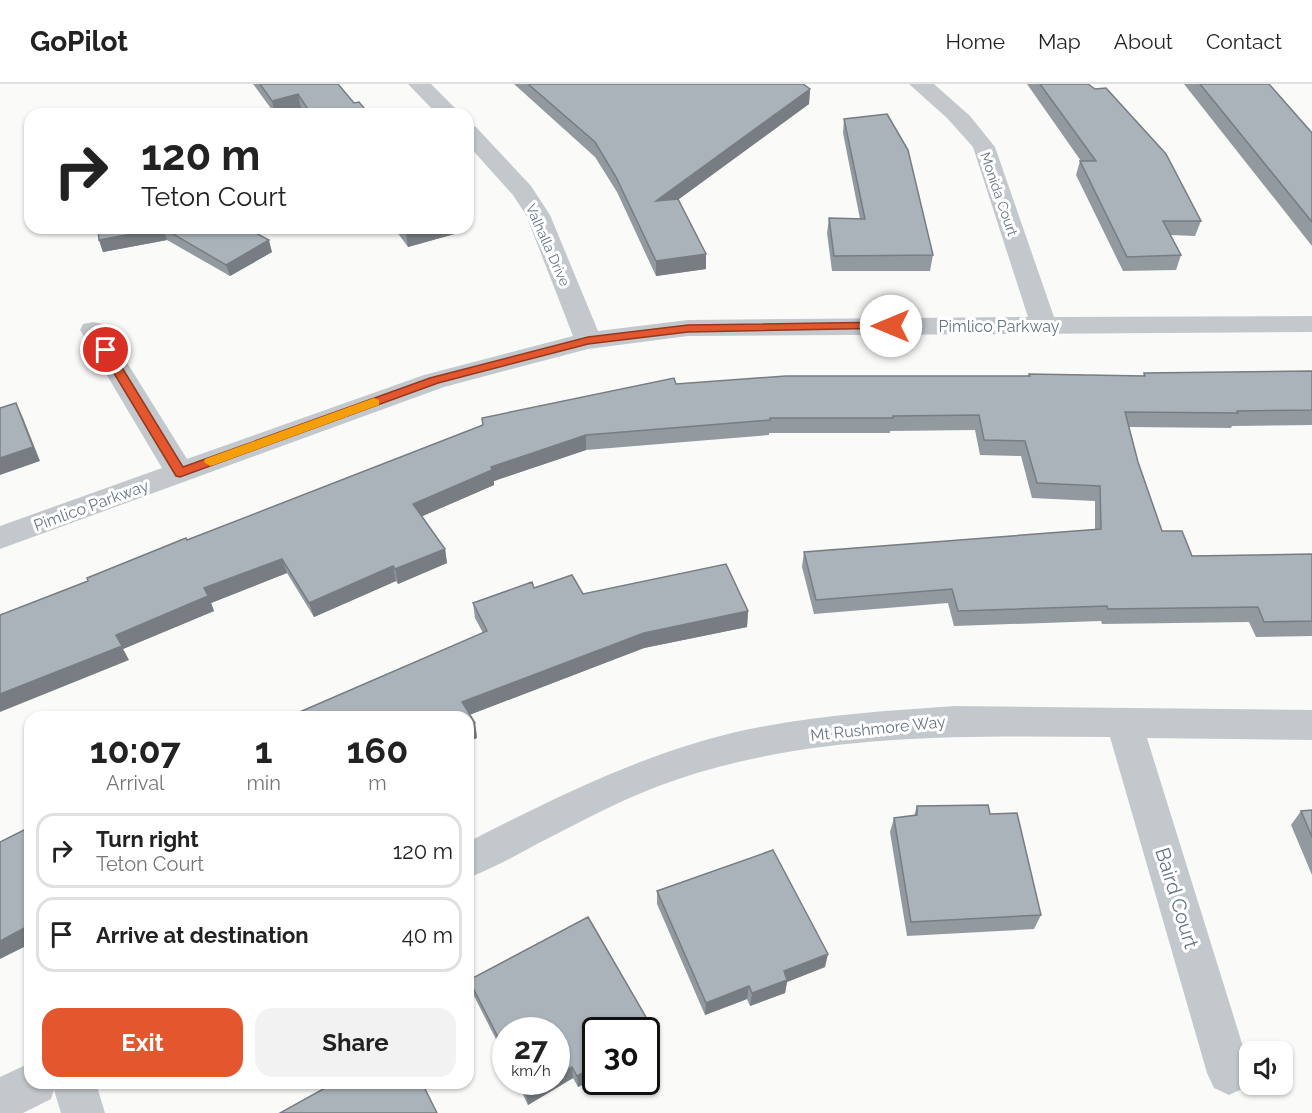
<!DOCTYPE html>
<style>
body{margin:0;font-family:Raleway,sans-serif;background:#f2f2f2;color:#222;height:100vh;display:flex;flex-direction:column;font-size:22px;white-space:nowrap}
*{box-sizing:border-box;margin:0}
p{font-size:20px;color:#767676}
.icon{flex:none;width:33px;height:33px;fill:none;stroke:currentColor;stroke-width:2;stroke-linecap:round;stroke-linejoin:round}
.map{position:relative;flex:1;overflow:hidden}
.sheet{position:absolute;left:24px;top:627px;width:450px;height:378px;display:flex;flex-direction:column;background:#fff;border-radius:18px;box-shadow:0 2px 4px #0004}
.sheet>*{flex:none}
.hud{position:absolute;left:24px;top:24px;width:450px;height:126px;border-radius:18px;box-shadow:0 2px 4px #0004;background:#fff;color:#222;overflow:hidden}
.controls{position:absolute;left:1239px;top:957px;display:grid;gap:12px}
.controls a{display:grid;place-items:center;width:54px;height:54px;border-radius:12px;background:#fff;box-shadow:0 2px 4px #0004;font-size:30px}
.speed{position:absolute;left:492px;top:933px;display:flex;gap:12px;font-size:30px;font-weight:700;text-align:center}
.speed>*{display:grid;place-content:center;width:78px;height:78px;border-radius:50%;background:#fff;box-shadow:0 2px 4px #0004;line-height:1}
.speed small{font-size:15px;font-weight:400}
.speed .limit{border:3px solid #111;border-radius:9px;background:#fff;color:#111}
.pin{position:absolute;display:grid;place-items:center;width:51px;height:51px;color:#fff;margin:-26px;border:3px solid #fff;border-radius:50%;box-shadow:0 2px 6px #0007}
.me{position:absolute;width:66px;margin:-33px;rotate:270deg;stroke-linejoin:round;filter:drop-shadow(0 0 4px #0008)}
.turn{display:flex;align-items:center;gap:21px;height:126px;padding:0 18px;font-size:27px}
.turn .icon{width:78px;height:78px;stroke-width:2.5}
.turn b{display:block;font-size:42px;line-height:51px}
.eta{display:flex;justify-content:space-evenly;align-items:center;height:102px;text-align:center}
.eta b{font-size:36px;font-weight:700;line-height:42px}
.cta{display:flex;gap:12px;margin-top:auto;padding:12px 18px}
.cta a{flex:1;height:69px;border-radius:18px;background:#e4572e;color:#fff;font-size:24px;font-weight:700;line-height:69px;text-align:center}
.cta a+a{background:#f2f2f2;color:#222}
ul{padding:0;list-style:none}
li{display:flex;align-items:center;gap:18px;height:75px;margin:0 12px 9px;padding:0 6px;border:3px solid #e0e0e0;border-radius:18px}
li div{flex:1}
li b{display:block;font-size:22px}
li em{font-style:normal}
header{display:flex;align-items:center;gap:36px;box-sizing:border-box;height:84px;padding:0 30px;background:#fff;border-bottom:2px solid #e0e0e0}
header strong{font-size:28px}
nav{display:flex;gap:33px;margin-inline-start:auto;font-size:21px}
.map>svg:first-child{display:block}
</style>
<header>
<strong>GoPilot</strong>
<nav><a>Home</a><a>Map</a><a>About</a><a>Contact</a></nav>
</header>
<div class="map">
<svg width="1312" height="1029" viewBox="0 0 1312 1029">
<rect width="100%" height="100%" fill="#fafaf8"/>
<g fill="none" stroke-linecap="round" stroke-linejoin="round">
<path fill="#c3c8cc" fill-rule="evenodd" d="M408,0H431L461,30H437Z
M909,0H934L970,32L995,63L1054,233L1312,232V248L688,252L588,265L444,303L0,465V442L162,384L80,246L83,240L93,238L103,240L187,375L424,291L573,252L526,131L513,111L468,61V41L476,43L531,102L550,131L598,247L688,236L1028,233L973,63L947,34Z
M955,622L1312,626V656L1147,654L1250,985V992L1244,1004L1229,1011L1214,1004L1207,989L1110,653C958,652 801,648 656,703C615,719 576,740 537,760C515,772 492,785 468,794V758C545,719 620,681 702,657C784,633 870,628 955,622Z
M30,979V999H96L105,1029H61L54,1006L51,1015L23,1029H0V993Z"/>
</g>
<path fill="#929a9f" d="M253,0H338L354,19L369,30H305L301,24L280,30H275Z
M514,0H803L810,5L809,20L678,115L706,185L656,192L617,108L595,73Z
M1027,0H1088L1201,137L1195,152L1171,151L1181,171L1176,186L1123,187L1076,91L1080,77H1081Z
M1184,0H1269L1312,49V162Z
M844,35L933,171L930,187H832L827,149L829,134L860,135L843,49Z
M98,144H246L272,168L230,192L167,156L103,168L99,156Z
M394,144H457L458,149L408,163Z
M1312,287V341L1232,342L1231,344L1129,343L1138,378L1162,447L1192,472L1312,470V552L1256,553L1249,538L1102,540L1101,537L954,542L948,519L814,530L802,483L804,468L1095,446V417L1032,414L1021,372L980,371L975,346L890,347V349H769V351L586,366L494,397V401L422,432L445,465L447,479L398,500L396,497L314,533L287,489L211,519L214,527L123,565L129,576L88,497L187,456L676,300L1028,292L1029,290L1143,292L1144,289Z
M534,504L583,510L748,527L747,543L644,564L469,631L475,639L477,654L468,633L483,549L475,534L473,519Z
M917,722L990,730L1041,831L1034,845L907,852L890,748L894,734L914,732Z
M1312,726V791L1291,741L1301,727Z
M657,807L825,883L787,898L785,909L750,922L747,915L705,931L657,820Z
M588,833L650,940V952L646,954V946H596V994L578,1003L573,994L528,1021L517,998H556V946H506V975L472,908L469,896Z"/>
<path fill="#777d82" d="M810,5L809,20L656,132V117Z
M298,10L301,24L280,30H275L272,17Z
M163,144L167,156L103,168L99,156Z
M422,144H457L458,149L408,163L406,149Z
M269,156L272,168L230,192L226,181Z
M706,170V185L656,192V177Z
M16,319L23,334L40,377L0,391V374Z
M586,351V366L494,397V401L416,435L413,420L491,383Z
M445,465L447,479L398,500L395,485Z
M282,475L287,489L211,519L214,527L123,565L129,576L0,628V610L204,504Z
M393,482L396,497L314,533L309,519Z
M748,527L747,543L644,564L464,633L462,618L644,549Z
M475,639L477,654L468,658V642Z
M30,841V860L0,875V857Z
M828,870L825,883L787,898L785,909L750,922L752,909L784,887Z
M749,902L747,915L705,931L706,919Z
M650,940V952L646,954V946H638Z
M596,982V994L578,1003L577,992Z
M572,983L573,994L528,1021L526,1010L547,998H556V992Z"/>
<path fill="#aab3b9" stroke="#777d82" stroke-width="1.5" d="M260,0H338L354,19L359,18L369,30H311L298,10L272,17Z
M528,0H803L810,5L656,117L678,115L706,170L656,177L616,93L595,58Z
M1040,0H1088L1095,5L1106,4L1166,70L1201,137H1163L1181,171L1127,173L1080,77H1096Z
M1200,0H1269L1312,49V138Z
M887,30L908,66L933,171L834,172L829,134L865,135L844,35Z
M98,144H246L269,156L226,181L163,144L99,156Z
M402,144H422L406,149Z
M1312,287V326L1237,327L1238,329L1125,328L1138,378L1162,447H1182L1192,472L1312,470V537L1264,538L1258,523L1108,525L1107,522L958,527L952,505L816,516L804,468L1101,445L1100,402L1037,399L1025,357L984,356L979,331L893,332V334H770V336L586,351L491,383L492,386L413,420L445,465L395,485L393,482L309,519L282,475L204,504L208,512L116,551L122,562L0,610V531L88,497L87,494L186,454L187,456L483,341L482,334L674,294L676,300L786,292H1030L1029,290L1145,292L1144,289Z
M16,319L33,363L0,374V324Z
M726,480L748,527L644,549L462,618L475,639L468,642V633H288L487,547L473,519L532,498L534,504L572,491L583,510Z
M273,628L276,633H261Z
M988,721L990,730L1017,729L1041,831L911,838L894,734L917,731V722Z
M1312,726V753L1301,727Z
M30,743V841L0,857V758Z
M773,766L828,870L784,887L787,896L752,909L749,902L706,919L657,807Z
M588,833L650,940L638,946H596V982L577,992L572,983L556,992V946H506V969L469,896Z
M520,998H547L526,1010Z
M334,999H422L437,1029H280Z"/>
<path fill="#e4572e" stroke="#94391e" stroke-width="1.5" d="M891,238L895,239V244L688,248L588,260L438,299L180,393L176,392L100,266L106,263L110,264L183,383L430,294L588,253L688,241Z"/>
<path fill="#f59e0b" d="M374,314L379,316V321L214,381L210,382L204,378L205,375Z"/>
<g text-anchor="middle" stroke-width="6" stroke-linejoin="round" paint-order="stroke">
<g font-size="14" fill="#657683" stroke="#fff">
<text transform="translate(999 110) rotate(71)" y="5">Monida Court</text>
<text transform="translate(548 161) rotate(66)" y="5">Valhalla Drive</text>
</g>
<g font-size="16" fill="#657683" stroke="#fff">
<text x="999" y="248">Pimlico Parkway</text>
<text transform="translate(91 421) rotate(-20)" y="6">Pimlico Parkway</text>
<text transform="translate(878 644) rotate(-6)" y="6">Mt Rushmore Way</text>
</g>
<g font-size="20" fill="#657683" stroke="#fff">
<text transform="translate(1177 814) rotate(73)" y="7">Baird Court</text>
</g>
</g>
</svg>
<div class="controls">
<a><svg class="icon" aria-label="sound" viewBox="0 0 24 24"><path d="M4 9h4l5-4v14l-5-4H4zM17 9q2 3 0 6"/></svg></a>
</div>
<div class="speed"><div>27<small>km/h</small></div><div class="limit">30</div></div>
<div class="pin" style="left:106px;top:266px;background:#d93025"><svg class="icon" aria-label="arrive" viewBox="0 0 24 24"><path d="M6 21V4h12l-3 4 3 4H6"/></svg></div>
<svg class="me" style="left:891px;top:242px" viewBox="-20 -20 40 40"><circle r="19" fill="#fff"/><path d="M0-13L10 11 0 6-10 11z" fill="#e4572e"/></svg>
<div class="hud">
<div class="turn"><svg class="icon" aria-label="right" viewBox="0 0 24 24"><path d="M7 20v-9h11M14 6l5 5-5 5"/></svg><div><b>120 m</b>Teton Court</div></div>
</div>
<section class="sheet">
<div class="eta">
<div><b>10:07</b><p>Arrival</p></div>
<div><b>1</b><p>min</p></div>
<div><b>160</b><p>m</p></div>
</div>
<ul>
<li><svg class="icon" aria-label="right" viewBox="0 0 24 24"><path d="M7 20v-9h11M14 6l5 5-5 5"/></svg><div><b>Turn right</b><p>Teton Court</p></div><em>120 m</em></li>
<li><svg class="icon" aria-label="arrive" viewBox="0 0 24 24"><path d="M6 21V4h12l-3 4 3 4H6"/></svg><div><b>Arrive at destination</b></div><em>40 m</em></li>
</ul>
<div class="cta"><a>Exit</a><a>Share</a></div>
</section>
</div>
